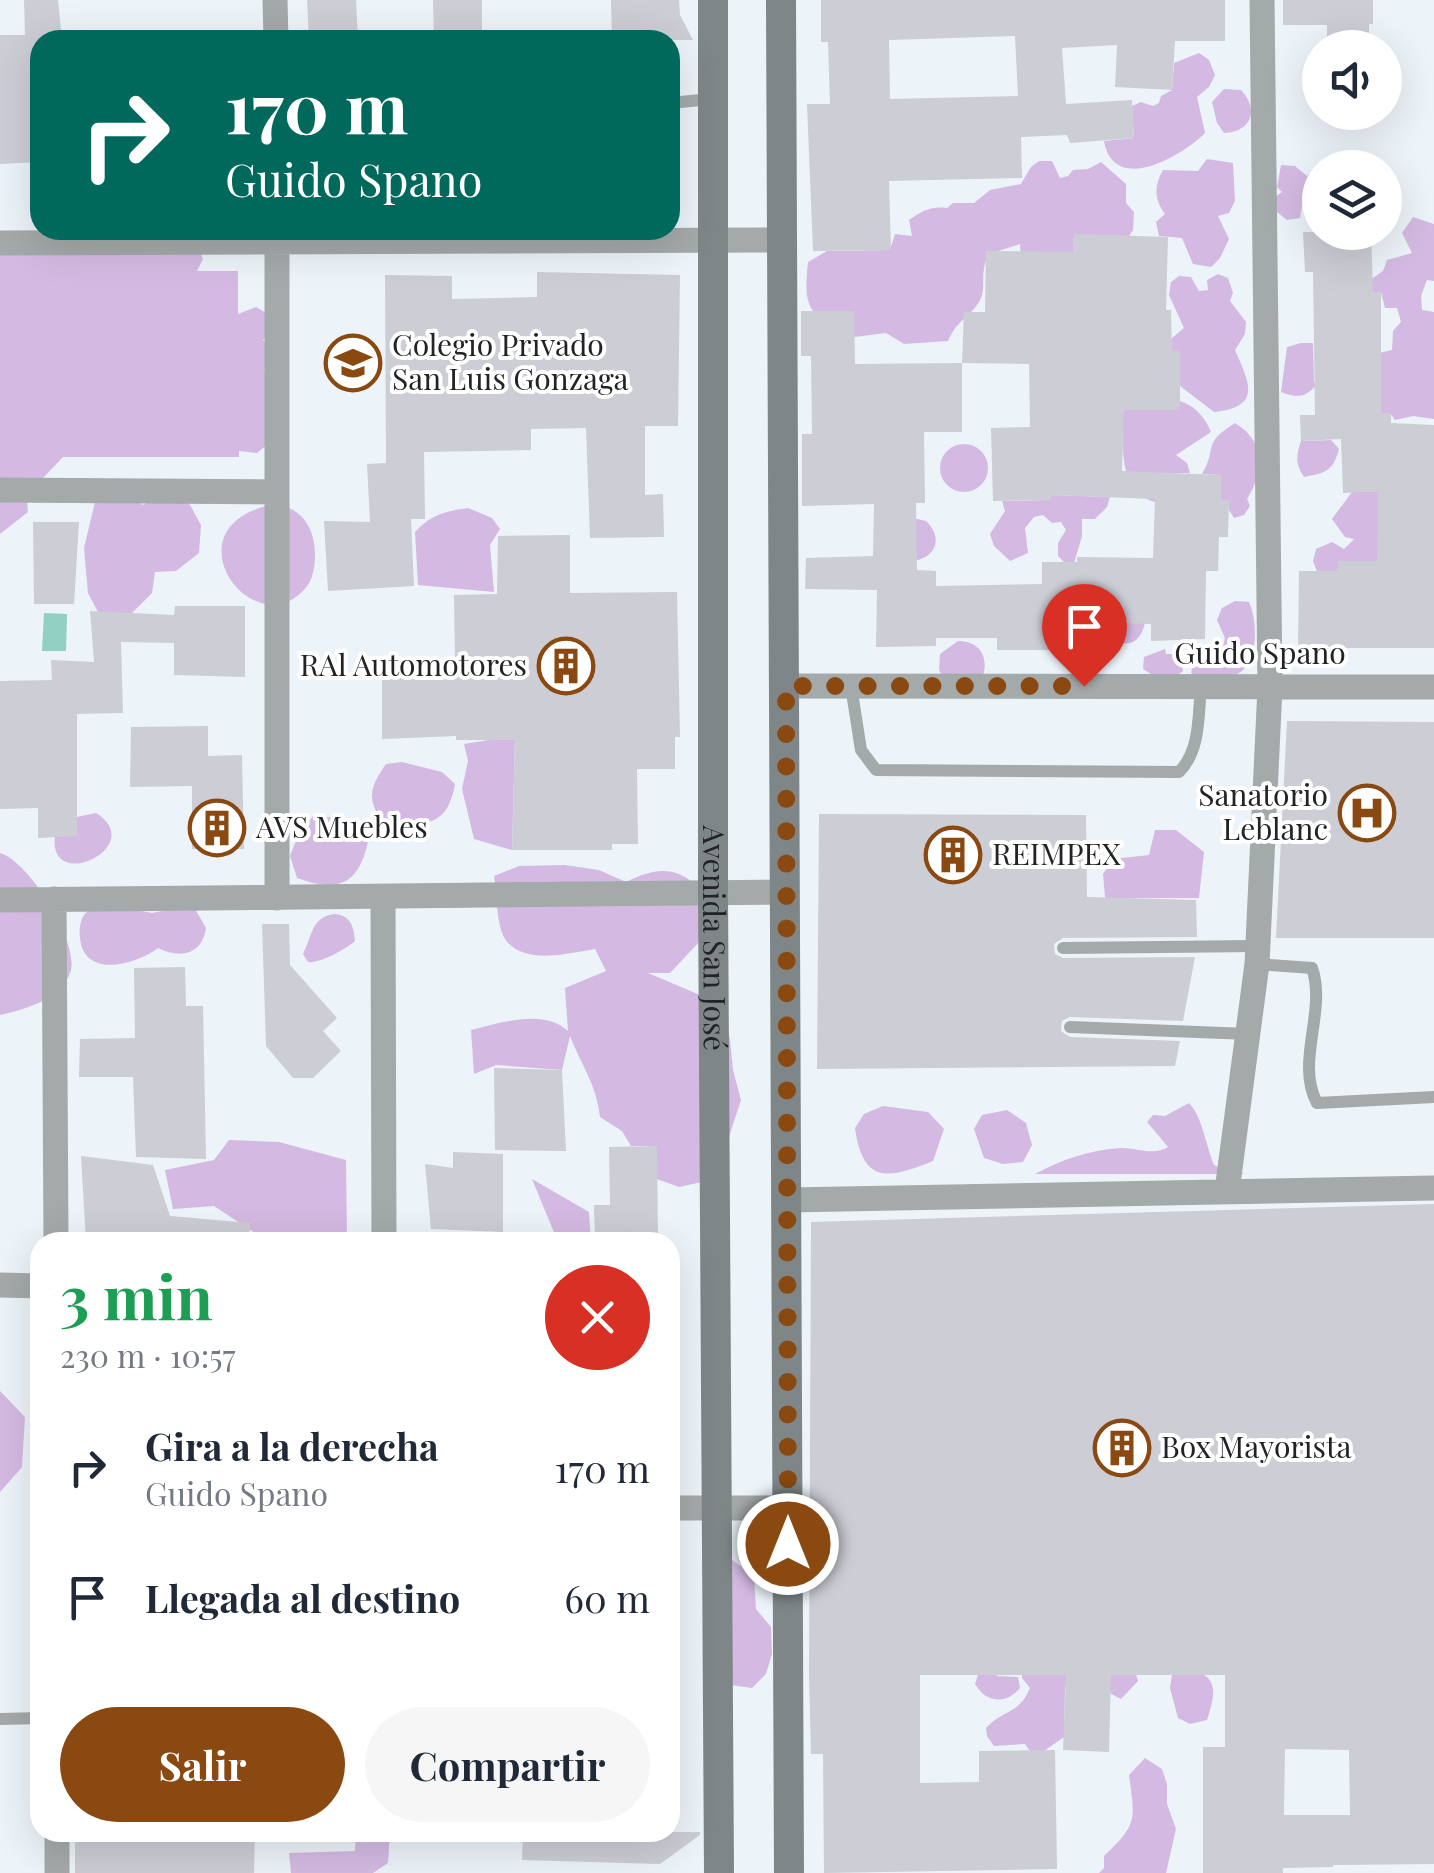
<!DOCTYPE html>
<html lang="es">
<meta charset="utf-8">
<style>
body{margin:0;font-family:"Playfair Display",serif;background:#f6f6f7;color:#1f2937;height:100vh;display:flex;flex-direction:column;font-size:38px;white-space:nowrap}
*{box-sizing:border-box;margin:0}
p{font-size:32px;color:#747a83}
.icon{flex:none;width:55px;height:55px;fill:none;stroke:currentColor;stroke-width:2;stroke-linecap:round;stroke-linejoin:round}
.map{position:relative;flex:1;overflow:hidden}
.panel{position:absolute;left:30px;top:1232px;width:650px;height:610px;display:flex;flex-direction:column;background:#fff;border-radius:30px;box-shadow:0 10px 40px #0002}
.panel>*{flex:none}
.guide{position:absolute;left:30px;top:30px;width:650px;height:210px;border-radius:30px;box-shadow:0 10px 40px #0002;background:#00695c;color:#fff;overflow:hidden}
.fabs{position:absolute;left:1302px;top:30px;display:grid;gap:20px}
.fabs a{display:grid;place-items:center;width:100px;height:100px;border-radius:50%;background:#fff;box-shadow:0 10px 40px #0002;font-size:50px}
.pin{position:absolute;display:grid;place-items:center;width:85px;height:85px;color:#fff;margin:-102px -42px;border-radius:50% 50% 50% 0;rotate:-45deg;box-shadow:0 0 10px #0007}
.pin .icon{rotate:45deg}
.me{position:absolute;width:110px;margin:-55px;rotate:0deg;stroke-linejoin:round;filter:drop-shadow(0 0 8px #0008)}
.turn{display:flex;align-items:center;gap:35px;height:210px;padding:0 30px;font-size:45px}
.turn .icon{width:130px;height:130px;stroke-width:2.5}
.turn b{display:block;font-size:70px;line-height:85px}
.round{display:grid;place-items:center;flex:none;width:105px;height:105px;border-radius:52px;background:#f6f6f7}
.overview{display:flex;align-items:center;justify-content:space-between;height:170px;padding:0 30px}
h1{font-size:60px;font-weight:700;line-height:75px;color:#1e9e55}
.cta{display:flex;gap:20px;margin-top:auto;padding:20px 30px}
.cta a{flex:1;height:115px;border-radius:60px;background:#894910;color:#fff;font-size:40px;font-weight:700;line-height:115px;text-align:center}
.cta a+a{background:#f6f6f7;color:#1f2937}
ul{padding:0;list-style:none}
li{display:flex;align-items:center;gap:30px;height:130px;padding:0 30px}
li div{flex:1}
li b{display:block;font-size:38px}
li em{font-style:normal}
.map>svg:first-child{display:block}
</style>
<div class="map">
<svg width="1434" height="1873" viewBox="0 0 1434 1873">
<rect width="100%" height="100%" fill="#ecf3f9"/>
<path fill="#d4bae2" d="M1199,53L1209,60L1215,75L1209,87L1197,97L1205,133C1182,156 1114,196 1104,141L1134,138L1132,106L1141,102L1153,106L1159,103L1161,96L1172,90L1174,63Z
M1224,89L1241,90C1260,110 1251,132 1224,133L1217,123L1212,102Z
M1207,159L1233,163L1235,201L1229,213L1218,216L1229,239L1220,258L1211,267L1193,264L1182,238L1159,236L1156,222L1165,214C1154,199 1154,186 1163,170L1198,171Z
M1039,161H1052L1060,178L1068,176L1073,170L1088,169L1101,162L1126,184V203L1134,212L1133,230L1129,236L1074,235L1072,299L1025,314L1020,244L989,254C978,274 988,287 979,302C969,318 957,320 948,341L904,344L886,333L847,338C808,312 803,309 808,262L827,251L890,250L895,234L912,236L909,220C922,211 931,206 947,208L953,203H974L990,190L1021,184L1031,167Z
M1281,165L1295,166L1307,176L1315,169L1320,172V195L1309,196L1302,206L1300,218L1287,220L1277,212L1275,197L1282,192L1277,187Z
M1413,217L1434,224V281L1427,280L1421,296L1422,310L1434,312V419L1413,416L1395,420L1390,413L1330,414L1379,353L1392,350L1393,331L1401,322L1397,308H1385L1381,292H1370L1367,282L1383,271L1387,260L1412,253L1402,233Z
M107,230H157L200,251L203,259L197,271H238V314L256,307L268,314L267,337L263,340L267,344L269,363L264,370L275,383L268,444L257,453L239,451V457H63L43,478L25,480L28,512L0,534V235L96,237Z
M1218,274L1228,278L1233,293L1230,301L1246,322L1245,334L1235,350C1249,382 1263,407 1214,412L1180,386L1179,350H1172V338L1184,328L1169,295L1171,282L1179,276L1191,277L1199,291L1208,290L1207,280Z
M1301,343H1313L1314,382L1319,383C1305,397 1300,399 1281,392L1287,347Z
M1180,401C1195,406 1205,417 1211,432L1176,455L1187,463L1190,473H1156L1155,502C1126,495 1122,462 1123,437L1100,410H1179Z
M1235,423C1265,441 1265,471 1247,499L1250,506L1244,515L1234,518L1229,510V500H1221V475L1202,474C1218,448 1201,444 1235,423Z
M1331,440L1339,449C1333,471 1326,473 1304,477C1295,463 1296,456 1301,441Z
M940 468a24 24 0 1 1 48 0a24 24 0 1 1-48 0Z
M179,485L201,525L199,553L176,571L155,572L152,593L127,618L100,616L88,593L84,548L95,502H138L143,505Z
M1378,491L1379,570L1377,561H1339L1338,571H1317L1313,561L1316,549L1332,542L1344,549L1354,539L1345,537L1332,519L1352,492Z
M1051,495L1110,497L1107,507L1095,519H1082V536L1072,570L1058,556V543L1066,530L1061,522L1052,523L1043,515L1034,517L1025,528L1028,553L1010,561L994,546L990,534L1005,511L1002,501L1050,500Z
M266,506C272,507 283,505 289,508C315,519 319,553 312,576C309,586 302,593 293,599C242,629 176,530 266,506Z
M468,508L492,518L500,529L490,545L494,592L418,585L415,532C431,515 445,511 468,508Z
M913,518L926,521C943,537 937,557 914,561Z
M1235,601L1249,602C1257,619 1259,657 1242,671C1234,678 1215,677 1204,680L1191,673L1197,650L1213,651L1223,647L1225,638L1217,620L1222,608Z
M1146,611C1146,641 1128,655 1104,632L1100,616Z
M958,641C979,641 989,656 983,676L942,677L939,669L940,654Z
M1165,649L1166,654H1180L1183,671C1167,684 1160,680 1143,669L1144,657Z
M489,740H515L512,850L474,839L462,789L468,761L464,744Z
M402,762L442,772L455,784C447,830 422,825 383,822C366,799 370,787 386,764Z
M96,813C151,847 41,898 56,830L72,818Z
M314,815L356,821L369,837C360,883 341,894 297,878L290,856L299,833Z
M1155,830H1176L1204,852L1199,898H1105L1103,874L1113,859L1149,855Z
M0,853C29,861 78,941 71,970C64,998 24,1010 0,1015Z
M565,865L599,870L626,882C653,869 673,865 696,885L702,939L670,973H648L700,995L725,1021L730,1039L733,1070L741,1100L725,1149L702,1182L679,1187L657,1179V1146H631L622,1131L600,1117C596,1083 582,1067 570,1036L562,1070L496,1065L474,1074L471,1030C500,1023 544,1008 568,1031L565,988L606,971L595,949C570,953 523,966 505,939C496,924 497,894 494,876L519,866Z
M105,904L152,913L183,907L195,909L206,928C202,955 180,959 158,948C137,964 84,980 80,938C79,931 80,921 84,915C88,909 98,907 105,904Z
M334,914C351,915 354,927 355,941C346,949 319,964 308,962L303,954C312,937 311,917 334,914Z
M1189,1103C1202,1116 1206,1146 1214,1165L1225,1171L1235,1168L1244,1174H1035C1062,1159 1090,1150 1121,1148C1138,1148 1154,1156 1168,1147L1147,1122L1153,1115L1165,1116Z
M883,1106L928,1112L944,1129L933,1161C888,1179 863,1185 855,1128L864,1114Z
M1007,1110L1026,1123L1032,1145L1023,1162L1003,1164L984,1158L974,1129L982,1115Z
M229,1140L279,1142L346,1160L347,1238L258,1235L214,1206L173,1209L165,1170L214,1160Z
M532,1179L589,1212L591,1242H558Z
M0,1391L25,1417L22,1467L0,1492Z
M731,1559L754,1576L756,1609L771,1627L772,1654L766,1674L752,1688L723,1684Z
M1133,1665L1138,1681L1121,1699L1111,1694L1110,1689L1065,1687L1064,1737L1044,1751H1030L1025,1744L994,1746L987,1736L986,1728C1003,1709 1019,1715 1030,1688L1022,1678V1667Z
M992,1669L997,1676L1018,1677L1020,1688C1006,1705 986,1703 975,1684L979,1672Z
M1184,1670C1220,1673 1216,1692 1207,1720L1190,1724L1178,1718L1170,1688L1172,1675Z
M1145,1758L1162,1769L1167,1784V1804L1176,1829L1166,1873H1099L1104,1868V1856C1138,1824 1135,1820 1129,1775Z
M356,1833H390L388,1863L373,1873H291L289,1853L355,1851Z"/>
<path fill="#91d0c2" d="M44,613L67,614L66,651H42Z"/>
<path fill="#cccdd5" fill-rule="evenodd" d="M24,0H58L62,40H40L39,162L0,164V35H25Z
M307,0H356L358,40H309Z
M433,0H482V40H434Z
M611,0H679L680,15L693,40H612Z
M821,0H1225V41H1175L1172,90L1115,87L1117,45L1062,48L1066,104L1132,100L1134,138L1070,143L1067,135L1021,137L1022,178L889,181L891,250L813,251L807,104H830L828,42H821ZM1015,36L1018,96L890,99L889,40Z
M1283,0H1373V24H1369V37H1327V25H1283Z
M1303,232H1371L1373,292H1381V413H1391V423L1434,425V648H1298L1299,571H1338V561H1377L1378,491L1343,493L1341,439L1301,441L1300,415H1315L1313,272H1305Z
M1074,234L1168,237L1166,310H1171L1172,350H1180V410H1124L1122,471L1221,475V500H1229L1228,537H1219L1218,571H1206L1205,639L1151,641V624L1077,622V650H997V638H936V646L876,647L877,590L805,589L806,558L873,556L874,504L802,506V434H812L811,356H801V311H854L855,364L962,363L964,312H985L986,251L1073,252ZM962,363L1029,364L1030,427L991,428L993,501L1051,500V495L1155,499L1153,558L1077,557V562H1042V584L936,586V571L917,570L916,503H925L924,432H962Z
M537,272L680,275L678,426H645V495L663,494L664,537L590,538L586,428L531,429V450L424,452L425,519H411L414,586L328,591L324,521L370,522L367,464L386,463L385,275L452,276V299L537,297Z
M33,522H79L74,604H34Z
M570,535V593L677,592L680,737H675V769H637L638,844H612V850H512L515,740H456V736L382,739V666L455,664L454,595L497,594L498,536Z
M175,606H245V677L174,675V643L121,642L123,713L77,714V836L38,838V808L0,809V681L52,680L51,660L94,662L90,611L174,615Z
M1287,721L1434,722V938H1276Z
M208,726V756L242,755L244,849H192V786L130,787L131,727Z
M819,814L1086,815L1087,897L1196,900L1197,937L1063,938L1054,944L1055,954L1063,958L1195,957L1183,1021L1070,1017L1062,1021L1061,1031L1070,1037L1180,1041L1175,1066L817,1069Z
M262,924H289L290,965L337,1018L323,1031L341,1051L313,1078H293L266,1046Z
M185,967L186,1006H203L206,1159L136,1157L133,1077H79L80,1039L135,1038L134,968Z
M494,1068L562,1070L566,1151L495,1150Z
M657,1146L658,1242H595L594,1205H610L609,1147Z
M453,1152L503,1154V1232L431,1229L425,1164L453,1168Z
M81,1156L153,1165L170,1216L250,1223L249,1242H86Z
M1434,1204V1864L1333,1865V1867L1283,1868V1873H1203V1747H1225V1675H1111L1109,1752L1063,1750L1066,1675H920V1783L979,1782V1751L1055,1750L1057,1869L824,1873L823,1754H811L809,1675L811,1222ZM1285,1749L1349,1750L1350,1815H1284Z
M75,1832H255L254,1873H75Z
M523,1832H700V1835L660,1864L522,1860Z"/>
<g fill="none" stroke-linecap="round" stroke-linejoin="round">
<path stroke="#a4a9aa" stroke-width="12" d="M670,103L711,99
M851,686L861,750L876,770L1179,772C1201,750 1198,715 1201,686
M1063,948L1257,946
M1257,964L1312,968C1327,1011 1295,1062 1317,1103L1434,1097
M1070,1027L1249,1034
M0,1719L40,1718"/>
<path stroke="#a4a9aa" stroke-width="25" d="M275,0L276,40
M277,230V898
M0,243L783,240
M0,490L277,492
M786,686L1434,687
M383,897L384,1242
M54,899L56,1242
M0,900L786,892
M1227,1191L1257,964L1270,687L1262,0
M788,1200L1434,1188
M0,1285L40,1286
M670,1508H788
M57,1832V1873"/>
<g stroke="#7f8687" stroke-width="30">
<path id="s1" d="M713,0V895L719,1873"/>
<path d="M781,0L789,1873"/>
</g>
</g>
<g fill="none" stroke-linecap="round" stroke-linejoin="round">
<path stroke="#894910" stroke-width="18" stroke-dasharray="0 32.4" d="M788,1544L786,686H1084"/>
</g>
<defs>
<g id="school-ring" transform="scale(2.875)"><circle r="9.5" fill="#fff" stroke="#894910" stroke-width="1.5"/><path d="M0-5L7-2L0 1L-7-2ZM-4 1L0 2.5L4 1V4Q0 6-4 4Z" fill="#894910"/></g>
<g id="building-ring" transform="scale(2.875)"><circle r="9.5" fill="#fff" stroke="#894910" stroke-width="1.5"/><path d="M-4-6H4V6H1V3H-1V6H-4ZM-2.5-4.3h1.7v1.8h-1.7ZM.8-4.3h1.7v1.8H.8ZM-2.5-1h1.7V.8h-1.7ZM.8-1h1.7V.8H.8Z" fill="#894910"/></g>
<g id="hospital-ring" transform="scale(2.875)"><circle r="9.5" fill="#fff" stroke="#894910" stroke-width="1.5"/><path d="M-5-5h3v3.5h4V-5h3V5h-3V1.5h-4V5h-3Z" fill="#894910"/></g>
</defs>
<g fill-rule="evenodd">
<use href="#school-ring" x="353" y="363"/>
<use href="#building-ring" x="566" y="666"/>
<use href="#hospital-ring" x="1367" y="813"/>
<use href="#building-ring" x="217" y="828"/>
<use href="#building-ring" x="953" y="855"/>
<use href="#building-ring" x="1122" y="1448"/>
</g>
<g text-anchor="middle" stroke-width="8" stroke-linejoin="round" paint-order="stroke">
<g font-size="30" fill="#212326" stroke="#fff" text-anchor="start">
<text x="392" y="356">Colegio Privado<tspan x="392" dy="34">San Luis Gonzaga</tspan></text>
<text x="527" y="676" text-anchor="end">RAl Automotores</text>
<text x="1328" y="806" text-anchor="end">Sanatorio<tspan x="1328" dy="34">Leblanc</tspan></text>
<text x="256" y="838">AVS Muebles</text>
<text x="992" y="865">REIMPEX</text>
<text x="1161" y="1458">Box Mayorista</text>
</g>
<g font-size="30" fill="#212326" stroke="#fff">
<text x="1260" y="664">Guido Spano</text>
<text dy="10" stroke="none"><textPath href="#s1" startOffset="938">Avenida San José</textPath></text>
</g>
</g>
</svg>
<div class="fabs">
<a><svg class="icon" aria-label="sound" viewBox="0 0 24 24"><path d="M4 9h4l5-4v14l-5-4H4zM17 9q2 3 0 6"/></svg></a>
<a><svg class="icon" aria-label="layers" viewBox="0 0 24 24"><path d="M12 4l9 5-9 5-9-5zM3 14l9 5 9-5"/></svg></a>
</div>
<div class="pin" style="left:1084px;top:686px;background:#d93025"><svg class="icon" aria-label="arrive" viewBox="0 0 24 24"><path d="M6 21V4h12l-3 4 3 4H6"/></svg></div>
<svg class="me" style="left:788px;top:1544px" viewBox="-20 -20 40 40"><circle r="17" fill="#894910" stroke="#fff" stroke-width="3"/><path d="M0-11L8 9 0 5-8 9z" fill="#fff"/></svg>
<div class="guide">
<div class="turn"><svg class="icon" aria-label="right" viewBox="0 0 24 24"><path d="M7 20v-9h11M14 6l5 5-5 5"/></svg><div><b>170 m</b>Guido Spano</div></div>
</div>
<section class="panel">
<div class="overview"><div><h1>3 min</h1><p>230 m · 10:57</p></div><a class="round" style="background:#d93025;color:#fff"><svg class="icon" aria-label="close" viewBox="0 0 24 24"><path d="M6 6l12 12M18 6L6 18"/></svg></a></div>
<ul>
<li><svg class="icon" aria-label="right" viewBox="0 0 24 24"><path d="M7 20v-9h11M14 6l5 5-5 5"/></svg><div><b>Gira a la derecha</b><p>Guido Spano</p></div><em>170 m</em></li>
<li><svg class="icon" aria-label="arrive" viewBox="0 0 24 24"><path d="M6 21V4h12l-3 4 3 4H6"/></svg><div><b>Llegada al destino</b></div><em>60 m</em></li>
</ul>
<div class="cta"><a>Salir</a><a>Compartir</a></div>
</section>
</div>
